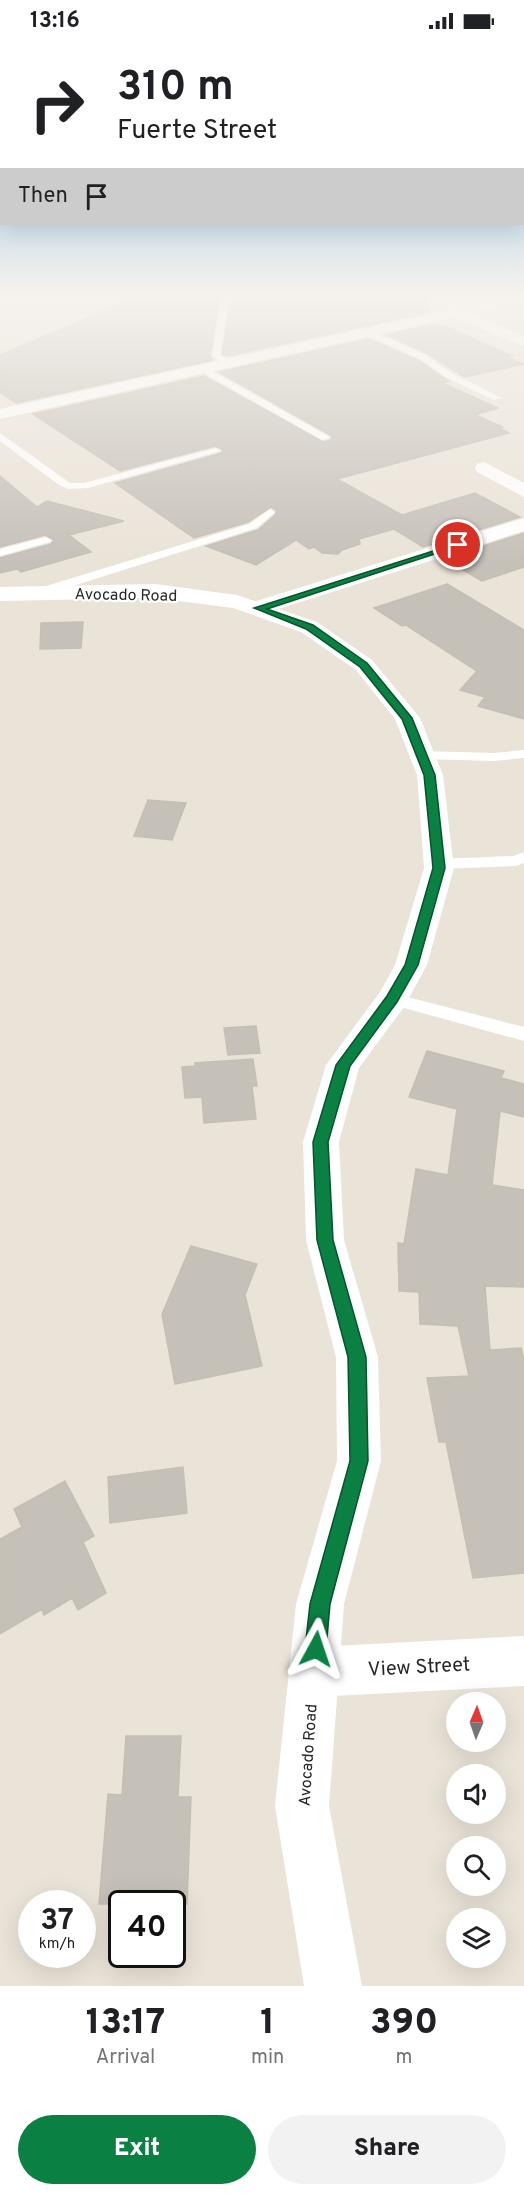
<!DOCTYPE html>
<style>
body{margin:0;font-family:Overpass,sans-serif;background:#f2f2f2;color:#202124;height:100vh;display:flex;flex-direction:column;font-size:22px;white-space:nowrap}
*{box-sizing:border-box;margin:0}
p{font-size:20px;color:#757577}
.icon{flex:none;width:33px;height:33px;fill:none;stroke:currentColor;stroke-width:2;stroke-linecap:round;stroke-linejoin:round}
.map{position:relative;height:1944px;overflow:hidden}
.side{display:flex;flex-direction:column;background:#fff;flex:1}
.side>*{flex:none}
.hud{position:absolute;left:0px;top:0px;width:525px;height:183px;box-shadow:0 6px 24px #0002;background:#fff;color:#202124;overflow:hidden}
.needle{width:39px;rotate:2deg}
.controls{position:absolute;left:446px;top:1650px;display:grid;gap:12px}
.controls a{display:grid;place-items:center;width:60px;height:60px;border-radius:50%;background:#fff;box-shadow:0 6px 24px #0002;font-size:30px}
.speed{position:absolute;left:18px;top:1848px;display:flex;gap:12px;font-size:30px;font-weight:700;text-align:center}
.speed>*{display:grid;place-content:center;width:78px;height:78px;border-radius:50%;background:#fff;box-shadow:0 6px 24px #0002;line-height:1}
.speed small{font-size:15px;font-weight:400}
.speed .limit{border:3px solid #111;border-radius:9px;background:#fff;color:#111}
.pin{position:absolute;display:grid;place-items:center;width:51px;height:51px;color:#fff;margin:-26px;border:3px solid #fff;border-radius:50%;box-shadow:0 2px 6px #0007}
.me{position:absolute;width:66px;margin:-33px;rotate:5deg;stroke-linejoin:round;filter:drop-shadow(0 0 4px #0008)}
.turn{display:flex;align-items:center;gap:21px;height:126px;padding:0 18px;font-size:27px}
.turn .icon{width:78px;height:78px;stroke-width:2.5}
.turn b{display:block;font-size:42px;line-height:51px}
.then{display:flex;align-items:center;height:57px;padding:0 18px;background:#0003;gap:12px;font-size:22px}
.eta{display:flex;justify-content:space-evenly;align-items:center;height:102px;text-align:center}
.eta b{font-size:36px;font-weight:800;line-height:42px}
.button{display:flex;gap:12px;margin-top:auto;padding:12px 18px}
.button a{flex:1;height:69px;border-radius:36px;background:#0b8043;color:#fff;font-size:24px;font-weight:800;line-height:69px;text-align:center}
.button a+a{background:#f2f2f2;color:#202124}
.status{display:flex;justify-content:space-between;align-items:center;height:42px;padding:0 30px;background:#fff;direction:ltr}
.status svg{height:16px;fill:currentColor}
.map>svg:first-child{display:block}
</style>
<div class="status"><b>13:16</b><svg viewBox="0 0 49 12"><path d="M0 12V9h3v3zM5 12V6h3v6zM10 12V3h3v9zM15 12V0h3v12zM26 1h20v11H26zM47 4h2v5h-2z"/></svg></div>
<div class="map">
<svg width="524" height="1944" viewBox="0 0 524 1944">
<rect width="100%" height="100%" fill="#eae3d8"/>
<path fill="#c5c0b8" stroke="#c5bfb2" stroke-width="1.5" d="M145,251H223L218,264L210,314L213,318L16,361L0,350V313Z
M235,251H290L288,260H368V254H426L429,270L227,314L222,312L230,265Z
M432,283V285L443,283L512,314L507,315L524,322L465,335L427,311L386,293Z
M369,297L419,319L449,339L442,341L498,366L475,373L503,385L499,386L509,391L337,437L402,473L475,451L520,475L423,505L394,487L359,497L360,502L342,508L338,512L322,511L314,505L309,507L296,498L256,523L206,504L258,488L276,472V468L271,465L248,480L194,496L115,441L222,411V407L215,404L120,429L33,372L204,334L323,400L331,398L332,394L219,330Z
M0,434L37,465L47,459L124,479L69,493L91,510L21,530L17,527L0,531V516L51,502L54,498L45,493L0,505Z
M524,491V525L482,539L444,517Z
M447,542L524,588V677L478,664L485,655L460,648L477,629L406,583L402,584L374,566Z
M83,580L81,606L40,607L41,581Z
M148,758L186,761L172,798L134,794Z
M256,984L260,1011L228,1013L224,986Z
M427,1009L504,1029L501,1036L524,1042V1075L500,1069L492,1143L524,1148V1245L485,1244L490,1308L521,1306L524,1318V1531L473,1536L446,1400H439L427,1336L469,1334L458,1284L420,1282L419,1250L399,1249L398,1201L404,1202L416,1127L448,1133L457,1067L409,1055Z
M253,1017L257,1044H252L256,1077L204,1081L202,1055L185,1056L182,1025L195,1024V1021Z
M191,1204L257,1222L245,1253L262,1324L175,1342L162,1272Z
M183,1425L187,1471L110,1481L108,1435Z
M65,1439L94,1494L83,1500L106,1551L78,1568L72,1556L44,1573L42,1567L0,1592V1497L22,1485L14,1467Z
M126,1694H181L178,1755H191L187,1862H99L108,1752L122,1753Z"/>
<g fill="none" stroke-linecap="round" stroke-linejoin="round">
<path fill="#fff" fill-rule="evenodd" d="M225,251H233L228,264L220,313L231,319V323L228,324L212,314L220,264Z
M364,288H370L426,313L451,331L502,356L494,358L445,335L420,317L364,292Z
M203,324L328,394L330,396L322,398L200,329V325Z
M0,391L70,441H84L216,406L221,409L88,446L68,447L59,443L0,399Z
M270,467L275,470L257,486L41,554L37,555L31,551L33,548L249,482Z
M46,495L52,498L50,500L0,514V507Z
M524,708V716L494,719L422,717L415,713L422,709L494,711Z
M524,810V821L516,824L439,827L431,822L439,817L513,814Z
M392,951L524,985V999L386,961L383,957L386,953Z"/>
<path fill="#fff" fill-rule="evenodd" d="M0,251H89L90,253L83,257L0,256Z
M484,420L524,441V455L477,430L475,426L477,422Z
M524,476V489L266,571L258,573L250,571L247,566L250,561Z
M524,1594V1644L314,1655L296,1648L289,1630L296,1612L314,1605Z"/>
<path fill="#fff" fill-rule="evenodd" d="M444,251H458L462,269L524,294V304L450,274Z
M155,542L237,553L317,580L372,618L420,676L443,733L454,826L427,923L404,965L359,1026L339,1100L344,1198L378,1315L381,1419L344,1562L329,1764L362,1944H304L275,1764L296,1562L337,1419L336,1315L306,1198L303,1100L326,1023L380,950L395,923L424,826L417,733L395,677L356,628L301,590L233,566L155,556L0,559V545Z"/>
<path fill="#fff" fill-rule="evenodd" d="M513,251H524V256L455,275L0,377V367L453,267Z"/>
</g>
<linearGradient id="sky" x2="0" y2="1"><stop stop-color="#75bbea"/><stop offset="0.48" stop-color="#f6f2ed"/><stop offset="1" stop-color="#f6f2ed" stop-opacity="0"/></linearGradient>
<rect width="524" height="523" fill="url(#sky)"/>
<path fill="#0b8043" stroke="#07532c" stroke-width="1.5" d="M455,502L462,503L267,567L313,583L367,621L412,676L435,733L445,826L418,923L397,960L350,1024L328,1100L333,1198L366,1315L368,1419L330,1562L326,1607L323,1615L316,1618L308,1615L305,1607L310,1562L350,1419L348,1315L317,1198L313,1100L336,1023L387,954L405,923L433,826L424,733L402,677L360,625L306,587L254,566Z"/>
<g text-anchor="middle" stroke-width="4.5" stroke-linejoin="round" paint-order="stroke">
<g font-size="16" fill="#272727" stroke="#fff">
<text transform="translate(126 552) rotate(1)" y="6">Avocado Road</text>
<text transform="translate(307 1713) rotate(-86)" y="6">Avocado Road</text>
</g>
<g font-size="20" fill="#272727" stroke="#fff">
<text transform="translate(419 1624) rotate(-3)" y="7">View Street</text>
</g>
</g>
</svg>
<div class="controls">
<a><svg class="needle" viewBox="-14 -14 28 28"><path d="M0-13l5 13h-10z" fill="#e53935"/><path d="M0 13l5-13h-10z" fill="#757577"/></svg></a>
<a><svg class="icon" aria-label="sound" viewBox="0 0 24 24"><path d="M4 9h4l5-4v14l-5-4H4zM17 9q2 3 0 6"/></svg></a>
<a><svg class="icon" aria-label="search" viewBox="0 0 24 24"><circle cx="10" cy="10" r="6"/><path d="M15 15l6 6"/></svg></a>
<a><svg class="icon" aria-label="layers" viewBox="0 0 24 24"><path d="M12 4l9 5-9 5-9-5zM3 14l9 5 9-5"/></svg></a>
</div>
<div class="speed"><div>37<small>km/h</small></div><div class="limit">40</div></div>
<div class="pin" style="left:458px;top:503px;background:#d93025"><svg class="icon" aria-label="arrive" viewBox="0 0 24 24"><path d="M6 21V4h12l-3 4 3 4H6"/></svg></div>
<svg class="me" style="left:316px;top:1607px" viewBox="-20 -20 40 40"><path d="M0-17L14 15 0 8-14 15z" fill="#0b8043" stroke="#fff" stroke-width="4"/></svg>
<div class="hud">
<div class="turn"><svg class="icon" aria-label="right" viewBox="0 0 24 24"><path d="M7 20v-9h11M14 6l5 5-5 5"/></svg><div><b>310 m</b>Fuerte Street</div></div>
<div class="then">Then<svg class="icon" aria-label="arrive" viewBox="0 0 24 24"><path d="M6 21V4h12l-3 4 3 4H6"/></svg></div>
</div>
</div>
<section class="side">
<div class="eta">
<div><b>13:17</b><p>Arrival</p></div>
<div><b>1</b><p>min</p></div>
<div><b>390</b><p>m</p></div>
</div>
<div class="button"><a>Exit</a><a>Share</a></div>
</section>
